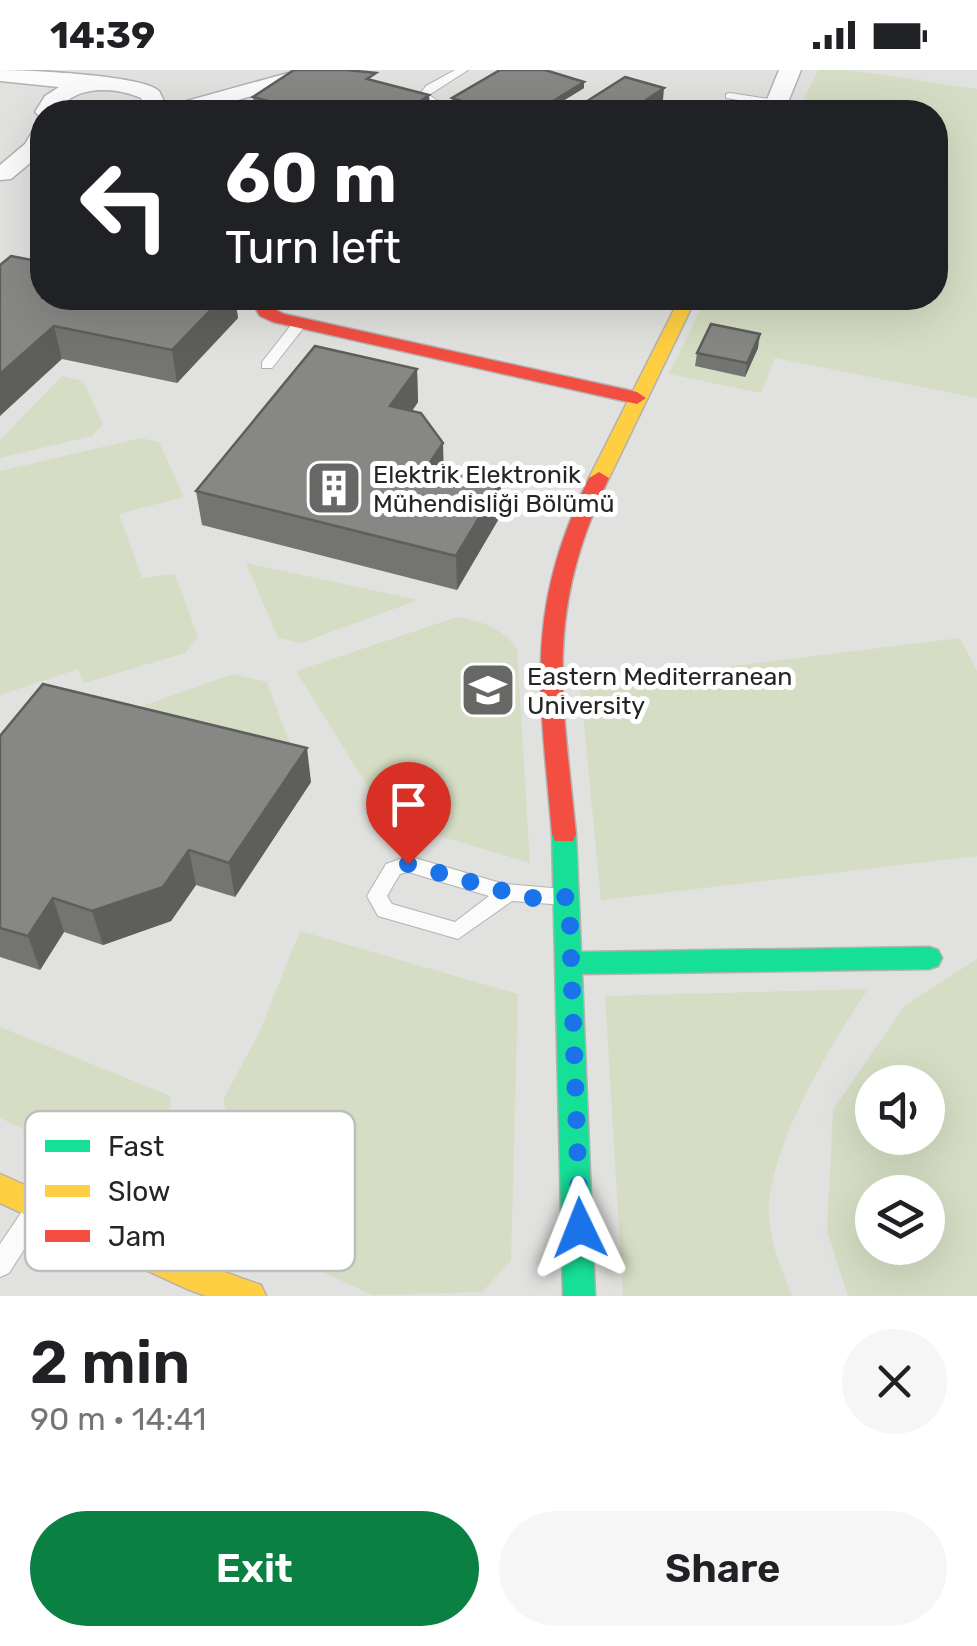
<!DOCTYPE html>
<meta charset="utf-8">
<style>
body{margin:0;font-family:Rubik,sans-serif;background:#f6f6f6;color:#202124;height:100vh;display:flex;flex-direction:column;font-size:38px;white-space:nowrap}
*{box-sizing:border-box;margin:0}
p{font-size:32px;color:#757577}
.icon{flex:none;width:55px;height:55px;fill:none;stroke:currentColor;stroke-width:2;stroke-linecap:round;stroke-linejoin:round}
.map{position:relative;height:1226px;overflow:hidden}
.sheet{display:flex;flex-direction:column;background:#fff;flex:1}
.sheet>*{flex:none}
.hud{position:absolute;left:30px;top:30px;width:918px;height:210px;border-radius:40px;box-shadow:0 10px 40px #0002;background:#202124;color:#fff;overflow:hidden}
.tools{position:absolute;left:855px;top:995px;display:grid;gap:20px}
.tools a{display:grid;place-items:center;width:90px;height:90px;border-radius:50%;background:#fff;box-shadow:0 10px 40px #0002;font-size:50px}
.pin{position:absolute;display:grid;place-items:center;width:85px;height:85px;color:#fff;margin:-102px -42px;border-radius:50% 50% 50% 0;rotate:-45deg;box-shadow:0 0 10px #0007}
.pin .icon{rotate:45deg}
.me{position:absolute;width:110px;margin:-55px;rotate:358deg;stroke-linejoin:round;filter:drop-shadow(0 0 8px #0008)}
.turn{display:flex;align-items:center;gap:35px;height:210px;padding:0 30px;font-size:45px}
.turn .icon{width:130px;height:130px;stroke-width:2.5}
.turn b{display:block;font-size:70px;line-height:85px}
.round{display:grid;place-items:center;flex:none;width:105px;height:105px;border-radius:52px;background:#f6f6f6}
.overview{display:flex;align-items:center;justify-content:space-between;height:170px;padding:0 30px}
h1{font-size:60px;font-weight:600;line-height:75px}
.primary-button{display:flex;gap:20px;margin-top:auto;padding:20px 30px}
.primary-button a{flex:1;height:115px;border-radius:60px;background:#0b8043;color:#fff;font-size:40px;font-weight:600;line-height:115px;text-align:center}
.primary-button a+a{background:#f6f6f6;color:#202124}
.status{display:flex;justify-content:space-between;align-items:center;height:70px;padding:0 50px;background:#fff;direction:ltr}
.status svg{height:28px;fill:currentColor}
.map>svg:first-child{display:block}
</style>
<div class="status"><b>14:39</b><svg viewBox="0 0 49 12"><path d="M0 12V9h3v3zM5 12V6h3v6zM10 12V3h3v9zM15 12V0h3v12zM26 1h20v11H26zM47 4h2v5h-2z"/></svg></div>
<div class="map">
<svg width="977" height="1226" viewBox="0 0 977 1226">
<rect width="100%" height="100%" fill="#e1e2df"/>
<path fill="#d5dec4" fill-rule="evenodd" d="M818,0H848L977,19V328L775,288L761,323L669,304L706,228H935V42H798Z
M62,306L83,311L103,354L92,366L0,388V370Z
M141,368L159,372L184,427L119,444L142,508L175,504L198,567L185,583L84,613L78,599L0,625V401Z
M246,493L418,530L301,573L278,568Z
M457,547C484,552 501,557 517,579L530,793L389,751L296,601Z
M960,568L977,601V786L601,830L580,615Z
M233,604L267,612L295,687L114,646Z
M300,861L518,924L511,1191L482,1222L372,1225L276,1180L223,1030L259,963Z
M977,889V1226H848L827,1161L833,1040L904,936ZM872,1012H928V1068H872ZM872,1122H928V1178H872Z
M868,919C831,974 768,1078 769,1144C770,1172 782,1201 792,1226H623L605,926Z
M0,957L171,1026L161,1123L0,1048Z"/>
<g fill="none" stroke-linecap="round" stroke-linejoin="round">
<g stroke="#b2b3b0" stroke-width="2">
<path id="lane" d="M455,0H468L429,25L455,42H443L419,28L418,26L426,16Z
M730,23L776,30L781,33L776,36L726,28V24Z
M300,249L307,253L305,256L272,298H262V292L295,250Z
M408,786L504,814L564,819L571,821L574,827L571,833L564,835L512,831L458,869L378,846L367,826L386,794ZM408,802L489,826L455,852L392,834L387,826L400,804Z
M33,1134L41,1137L45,1145L41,1153L9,1203L0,1207V1174L25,1137Z"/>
</g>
<g stroke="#b2b3b0" stroke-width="3">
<path id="street" d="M0,0C26,0 143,5 159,21C160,23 165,33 166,35L162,42L165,37L299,0H333L329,4L196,42H140L144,35L141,28C114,16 74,15 57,42H42V48L35,42L45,26L59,17L0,11Z
M779,0H801L784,42H762Z
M42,57V83L11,109L0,110V95L25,74L34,59Z"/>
</g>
<g stroke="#b2b3b0" stroke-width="3">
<path id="fast" d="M564,754L573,757L576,764L581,882L929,877L938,880L942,888L938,896L929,899L582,904L595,1226H563L552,764L555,757Z"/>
</g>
<g stroke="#b2b3b0" stroke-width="3">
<path id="slow" d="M680,228H696L609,408L606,412H592L589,408Z
M0,1104L202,1194L261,1215L266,1226H206L187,1219L0,1133Z"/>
</g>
<g stroke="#b2b3b0" stroke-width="3">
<path id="jam" d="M249,228H265L272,238L284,244L637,322L646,328L637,334L273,252L260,246Z
M599,402L609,408C544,543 562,623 576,764L573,771H555L552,764C540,622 523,543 589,408Z"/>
</g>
<use href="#lane" fill="#fafbfa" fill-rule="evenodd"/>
<use href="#street" fill="#fafbfa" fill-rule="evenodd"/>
<use href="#fast" fill="#16e098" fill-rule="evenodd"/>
<use href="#slow" fill="#ffcf43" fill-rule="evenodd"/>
<use href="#jam" fill="#f24e42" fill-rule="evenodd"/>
</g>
<path fill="#747572" d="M376,11L429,25L430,42H255L253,27Z
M584,12V18L545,42H476L452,35V28Z
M42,228H235L238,248L177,313L62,289Z
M758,278L745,307L695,296L697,283Z
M417,299L418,332L412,341L443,397L501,411V445L457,520L202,455L196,421Z
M0,666L311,712L235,827L196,815L171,851L103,875L64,862L40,900L0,887Z"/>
<path fill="#5e5f5d" d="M584,12V18L545,42H535Z
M664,18L663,30L645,42H628Z
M429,25L430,42H404Z
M222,228H235L238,248L177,313L172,280Z
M54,256L62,289L0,346V304Z
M760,264L758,278L745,307L747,293Z
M417,299L418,332L392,370L390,336Z
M443,373L444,407L429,394Z
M501,411V445L457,520L456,486Z
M307,678L311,712L235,827L229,793Z
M189,780L196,815L171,851L103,875L92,841Z
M53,828L64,862L40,900L28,866Z"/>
<path fill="#878885" stroke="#5e5f5d" stroke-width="2.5" d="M294,0H347L376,3L367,9L429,25L404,42H312L253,27Z
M500,0H545L584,12L535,42H496L452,28Z
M625,7L664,18L628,42H570Z
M11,186L42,192V228H222L172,280L54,256L0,304V195Z
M711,254L760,264L747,293L697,283Z
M315,276L417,299L390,336L421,343L443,373L429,394L501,411L456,486L196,421Z
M43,614L307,678L229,793L189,780L163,817L92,841L53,828L28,866L0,858V666Z"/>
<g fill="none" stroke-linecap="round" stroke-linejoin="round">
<path stroke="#1a73e8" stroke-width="18" stroke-dasharray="0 32.4" d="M408,794L528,828L569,827L580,1158"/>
</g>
<defs>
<g id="building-square" transform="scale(2.875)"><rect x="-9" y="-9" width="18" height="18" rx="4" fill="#676865" stroke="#fff"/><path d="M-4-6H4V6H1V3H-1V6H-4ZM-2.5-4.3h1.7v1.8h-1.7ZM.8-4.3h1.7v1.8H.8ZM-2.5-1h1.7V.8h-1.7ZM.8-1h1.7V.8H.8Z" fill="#fff"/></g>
<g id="university-square" transform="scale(2.875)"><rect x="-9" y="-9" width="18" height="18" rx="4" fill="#676865" stroke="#fff"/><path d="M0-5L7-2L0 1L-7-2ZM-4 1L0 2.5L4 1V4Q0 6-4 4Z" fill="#fff"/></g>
</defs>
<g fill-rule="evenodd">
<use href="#building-square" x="334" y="418"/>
<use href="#university-square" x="488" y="620"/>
</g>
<g text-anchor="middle" stroke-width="10" stroke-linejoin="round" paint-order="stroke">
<g font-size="25" fill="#252624" stroke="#fff" text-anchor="start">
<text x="373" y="413">Elektrik Elektronik<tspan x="373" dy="29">Mühendisliği Bölümü</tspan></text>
<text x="527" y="615">Eastern Mediterranean<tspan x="527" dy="29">University</tspan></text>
</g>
</g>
<rect x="25" y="1041" width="330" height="160" rx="15" fill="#fff" stroke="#bebebd" stroke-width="2.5"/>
<rect x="45" y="1070" width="45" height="12" fill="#16e098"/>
<rect x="45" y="1115" width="45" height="12" fill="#ffcf43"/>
<rect x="45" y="1160" width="45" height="12" fill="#f24e42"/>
<g font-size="28" fill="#252624">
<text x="108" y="1086">Fast</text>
<text x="108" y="1131">Slow</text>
<text x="108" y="1176">Jam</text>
</g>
</svg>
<div class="tools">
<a><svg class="icon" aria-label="sound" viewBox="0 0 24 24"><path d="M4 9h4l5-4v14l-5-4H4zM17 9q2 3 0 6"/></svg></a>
<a><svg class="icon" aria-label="layers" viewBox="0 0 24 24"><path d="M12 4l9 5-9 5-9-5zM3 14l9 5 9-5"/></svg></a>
</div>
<div class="pin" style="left:408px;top:794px;background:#d93025"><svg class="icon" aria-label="arrive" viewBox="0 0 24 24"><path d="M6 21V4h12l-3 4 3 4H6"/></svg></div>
<svg class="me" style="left:580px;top:1158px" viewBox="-20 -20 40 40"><path d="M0-17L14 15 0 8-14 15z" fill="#1a73e8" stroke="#fff" stroke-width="4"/></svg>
<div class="hud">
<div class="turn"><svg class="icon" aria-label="left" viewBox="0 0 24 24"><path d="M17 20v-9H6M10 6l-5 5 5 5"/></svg><div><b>60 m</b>Turn left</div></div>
</div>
</div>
<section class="sheet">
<div class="overview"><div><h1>2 min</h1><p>90 m · 14:41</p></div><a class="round"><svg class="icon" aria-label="close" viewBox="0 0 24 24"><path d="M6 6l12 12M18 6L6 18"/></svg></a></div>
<div class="primary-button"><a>Exit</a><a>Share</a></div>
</section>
